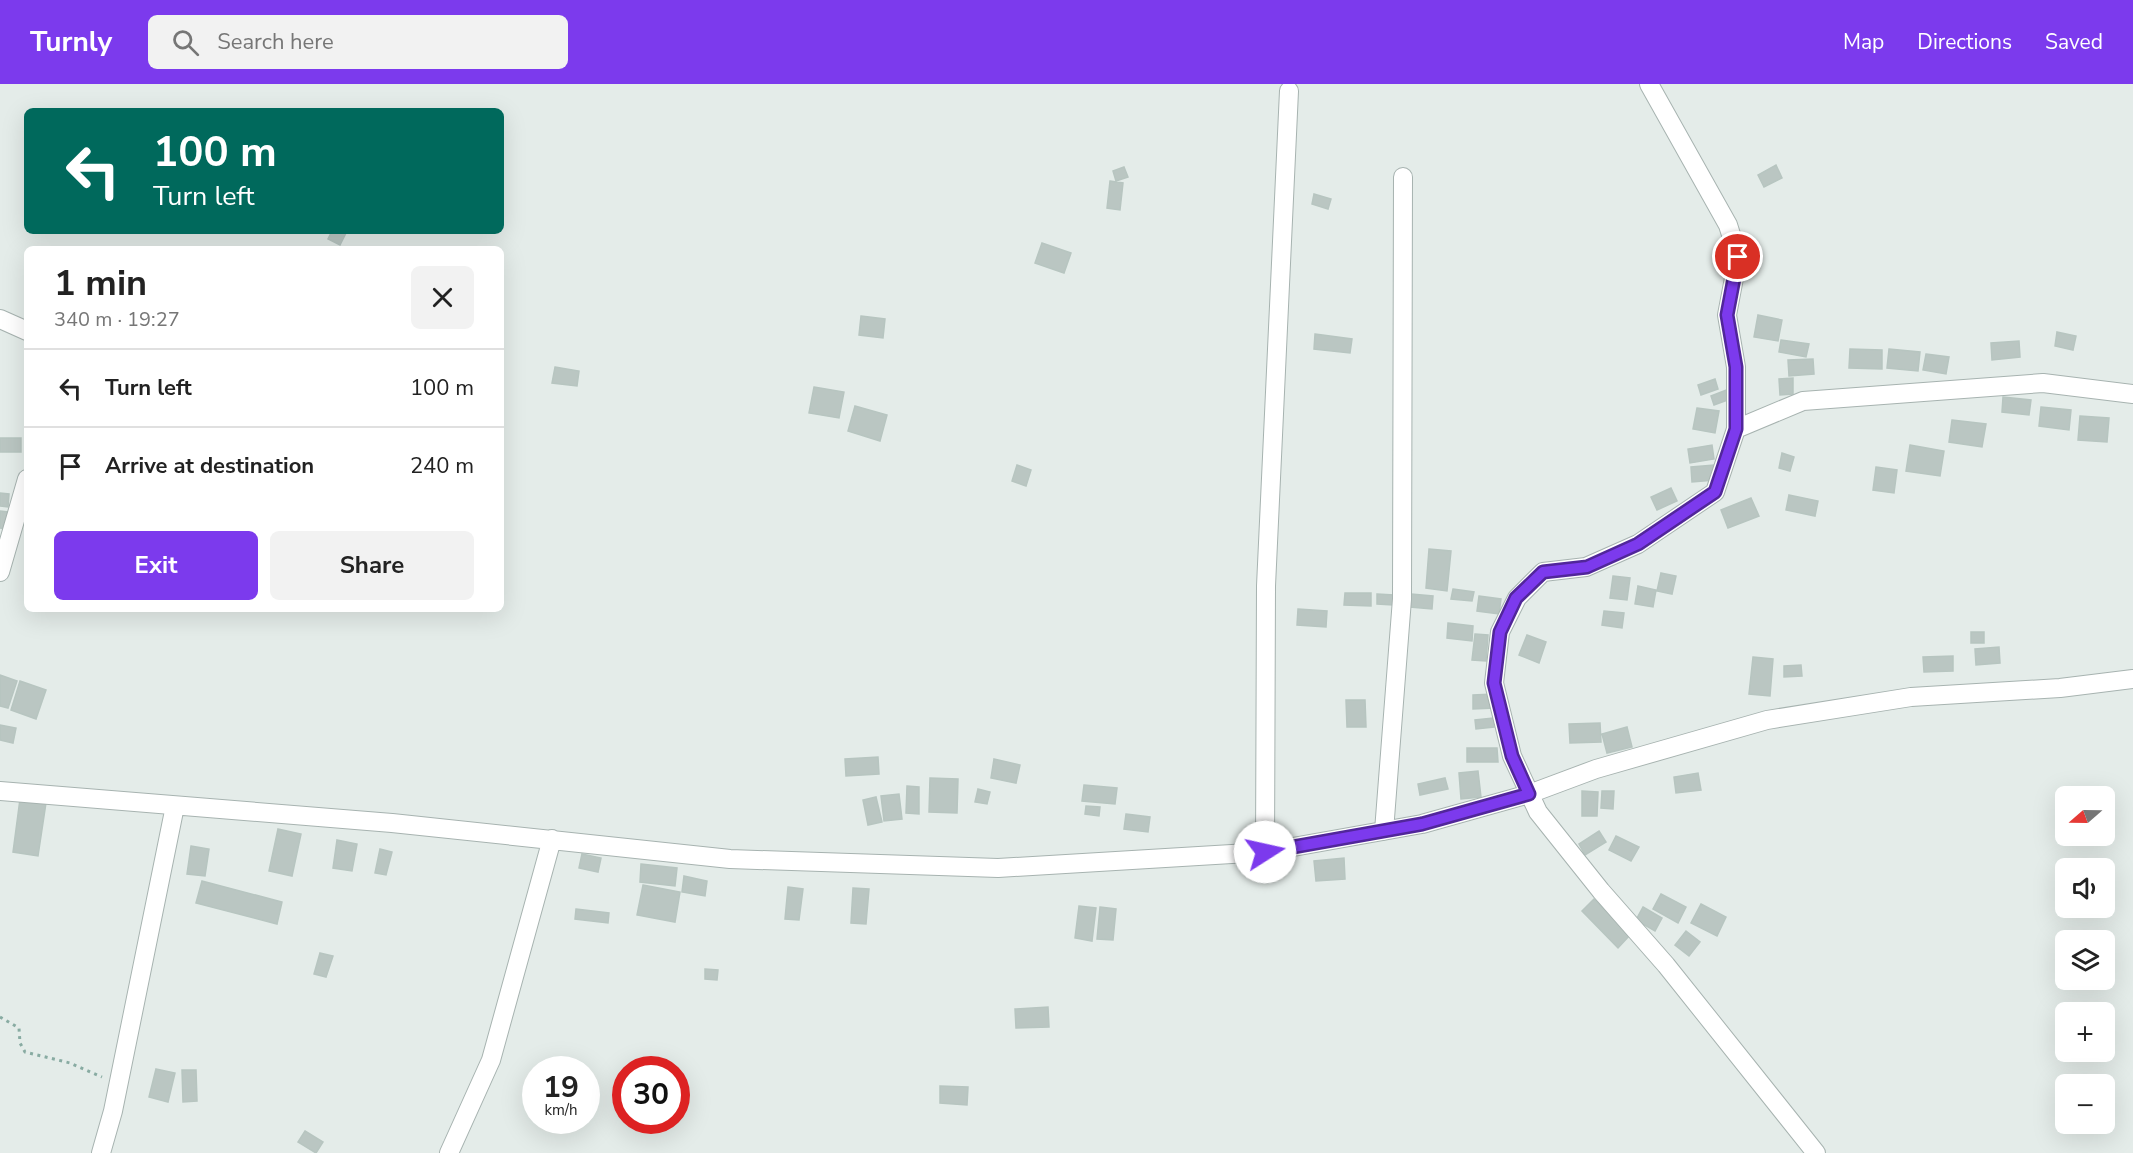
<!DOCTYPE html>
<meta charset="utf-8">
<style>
body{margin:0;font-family:"Nunito Sans",sans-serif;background:#f2f2f2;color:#222;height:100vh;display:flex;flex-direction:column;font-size:22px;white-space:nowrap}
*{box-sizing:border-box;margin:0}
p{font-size:20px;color:#767676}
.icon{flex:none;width:33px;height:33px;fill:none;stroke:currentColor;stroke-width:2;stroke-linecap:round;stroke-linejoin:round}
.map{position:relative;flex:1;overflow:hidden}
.details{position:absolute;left:24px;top:162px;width:480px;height:366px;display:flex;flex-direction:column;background:#fff;border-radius:9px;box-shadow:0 6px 24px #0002}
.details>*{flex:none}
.guide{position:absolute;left:24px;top:24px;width:480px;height:126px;border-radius:9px;box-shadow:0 6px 24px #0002;background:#00695c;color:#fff;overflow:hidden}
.needle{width:39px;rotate:250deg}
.tools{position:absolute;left:2055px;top:702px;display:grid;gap:12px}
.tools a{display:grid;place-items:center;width:60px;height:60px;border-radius:9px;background:#fff;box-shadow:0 6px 24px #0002;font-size:30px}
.speed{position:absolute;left:522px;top:972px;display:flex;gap:12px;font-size:30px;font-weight:700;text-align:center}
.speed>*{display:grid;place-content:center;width:78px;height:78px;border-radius:50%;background:#fff;box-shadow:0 6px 24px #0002;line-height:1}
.speed small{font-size:15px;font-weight:400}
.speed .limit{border:9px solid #d22;background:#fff;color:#111}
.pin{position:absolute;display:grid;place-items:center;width:51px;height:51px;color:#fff;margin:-26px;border:3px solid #fff;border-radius:50%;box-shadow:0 2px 6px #0007}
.me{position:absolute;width:66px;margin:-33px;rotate:80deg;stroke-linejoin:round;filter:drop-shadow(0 0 4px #0008)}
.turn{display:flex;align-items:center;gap:21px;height:126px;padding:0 30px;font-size:27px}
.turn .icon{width:78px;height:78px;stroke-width:2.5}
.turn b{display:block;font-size:42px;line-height:51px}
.round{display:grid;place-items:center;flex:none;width:63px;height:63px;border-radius:9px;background:#f2f2f2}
.overview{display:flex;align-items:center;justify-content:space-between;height:102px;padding:0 30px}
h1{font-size:36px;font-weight:700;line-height:45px}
.action{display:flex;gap:12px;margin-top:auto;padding:12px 30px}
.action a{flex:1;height:69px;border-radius:9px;background:#7c3aed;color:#fff;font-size:24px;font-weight:700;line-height:69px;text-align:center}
.action a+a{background:#f2f2f2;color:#222}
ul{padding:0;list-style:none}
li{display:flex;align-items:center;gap:18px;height:78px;padding:0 30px;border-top:2px solid #e0e0e0}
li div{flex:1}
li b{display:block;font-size:22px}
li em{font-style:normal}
header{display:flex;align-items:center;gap:36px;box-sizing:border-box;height:84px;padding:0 30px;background:#7c3aed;color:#fff}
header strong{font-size:28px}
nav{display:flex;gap:33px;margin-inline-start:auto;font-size:21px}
.search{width:420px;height:54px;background:#f2f2f2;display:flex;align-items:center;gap:15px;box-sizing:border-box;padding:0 21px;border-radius:9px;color:#767676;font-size:22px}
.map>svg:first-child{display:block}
</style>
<header>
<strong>Turnly</strong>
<div class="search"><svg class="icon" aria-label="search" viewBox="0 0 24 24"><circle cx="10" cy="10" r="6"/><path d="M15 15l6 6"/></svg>Search here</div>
<nav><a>Map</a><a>Directions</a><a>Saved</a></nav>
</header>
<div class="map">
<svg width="2133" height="1069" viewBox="0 0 2133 1069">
<rect width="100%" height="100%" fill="#e4ece9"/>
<path fill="#bac6c2" stroke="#b7c5c0" stroke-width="1.5" d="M1776,81L1782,94L1764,103L1758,91Z
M1124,83L1128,93L1116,97L1113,87Z
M1110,97L1123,99L1120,126L1107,124Z
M1314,110L1331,115L1328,125L1312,120Z
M332,147H347L340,161L328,155Z
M1042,159L1071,169L1064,189L1035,179Z
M1758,231L1782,236L1778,257L1754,253Z
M861,232L885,235L883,254L859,251Z
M2057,248L2076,252L2073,266L2055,262Z
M1315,250L1352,255L1350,269L1314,265Z
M1781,256L1809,260L1806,273L1779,268Z
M2019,257L2020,273L1992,276L1991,259Z
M1850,265L1882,266V285L1849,284Z
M1889,265L1920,268L1918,287L1887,284Z
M1926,270L1949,273L1946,290L1923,286Z
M1813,275L1814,290L1789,292L1788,276Z
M555,283L579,287L577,302L552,299Z
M1793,294V310L1780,311L1779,295Z
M1715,295L1718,305L1701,311L1698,301Z
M814,303L844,308L839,334L809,329Z
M1729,305L1733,314L1714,321L1711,312Z
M2003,313L2031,316L2029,331L2002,328Z
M855,322L887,331L880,357L848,347Z
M2041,323L2071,326L2069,346L2039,342Z
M1697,324L1719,327L1715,349L1693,345Z
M2080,332L2109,334L2107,358L2078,356Z
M1952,336L1986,340L1982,363L1949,358Z
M0,354H21V368H0Z
M1712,361L1714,375L1690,379L1688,365Z
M1910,361L1944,367L1940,392L1906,387Z
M1782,369L1794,373L1790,387L1779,384Z
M1017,381L1031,386L1026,402L1012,397Z
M1714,381L1715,396L1692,398L1691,383Z
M1876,383L1897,386L1894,409L1873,406Z
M1671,404L1677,417L1657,426L1651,413Z
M0,409L9,410L8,423L0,422Z
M1789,411L1818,417L1815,432L1786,426Z
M1751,414L1759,432L1728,444L1721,426Z
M0,427L8,428L5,445L0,444Z
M1429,465L1451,467L1447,507L1426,504Z
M1661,489L1676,492L1672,510L1657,507Z
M1613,492L1630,494L1627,516L1610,514Z
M1638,502L1656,506L1653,523L1635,520Z
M1453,505L1474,508L1472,517L1451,515Z
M1345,509H1371V522L1344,521Z
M1377,510L1394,511L1393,521L1377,520Z
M1411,510L1433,512L1432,525L1410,523Z
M1479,512L1501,515L1499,530L1477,527Z
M1298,525L1327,527L1326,543L1297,541Z
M1604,527L1624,529L1622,544L1602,541Z
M1448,539L1473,542L1472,557L1447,554Z
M1971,548H1984V559H1971Z
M1475,550L1488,551L1486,577L1472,576Z
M1527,551L1546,558L1539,579L1519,571Z
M1999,563L2000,579L1976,581L1975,565Z
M1953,572V587L1924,588L1923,573Z
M1753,573L1773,575L1770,612L1749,610Z
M1801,581L1802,592L1784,593V582Z
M0,591L17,597L8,624L0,622Z
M20,597L46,606L36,635L11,626Z
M1494,610L1495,624L1473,625V611Z
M1346,616H1365L1366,643H1347Z
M1493,634L1494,643L1476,645L1475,636Z
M1600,639L1601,658L1570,659L1569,640Z
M0,641L16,644L13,659L0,656Z
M1627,643L1632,663L1607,669L1602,650Z
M1467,664H1497L1498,678H1467Z
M878,673L879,690L846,692L845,675Z
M994,675L1020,681L1016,699L991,694Z
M1478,687L1481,713L1461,715L1459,689Z
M1698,689L1701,706L1676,709L1674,693Z
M930,694L958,695L957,729L929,728Z
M1445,694L1448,705L1420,711L1418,700Z
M1084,701L1117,704L1115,720L1082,717Z
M907,702L919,703V730L906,729Z
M978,705L990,708L987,720L975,718Z
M1582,707L1598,708L1597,732H1582Z
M1602,707H1614L1613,725L1601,724Z
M899,710L902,735L884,737L881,712Z
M876,713L882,738L868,741L863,716Z
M20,715L46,719L38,772L13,768Z
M1086,722L1100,723L1099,732L1085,730Z
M1126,730L1150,733L1148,748L1124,745Z
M278,745L301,750L292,792L269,787Z
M1599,747L1606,758L1585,771L1579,760Z
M1616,752L1639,763L1631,777L1609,766Z
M337,756L357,760L352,787L333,784Z
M191,762L209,765L205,792L187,790Z
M380,765L392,768L386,791L375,789Z
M582,770L601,774L598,788L579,784Z
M1344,774L1345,795L1316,797L1314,777Z
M641,780L677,784L675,802L640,798Z
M684,792L707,797L705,812L682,808Z
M202,797L282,818L277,840L196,819Z
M643,801L680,808L675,838L637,831Z
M788,803L803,805L799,836L785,835Z
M853,804L869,805L866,840L851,839Z
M1661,810L1686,823L1678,839L1653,825Z
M1594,815L1630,851L1618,864L1582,827Z
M1701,820L1726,833L1717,852L1691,839Z
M1079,822L1096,824L1092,857L1075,854Z
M1100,823L1116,825L1113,856L1097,855Z
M1643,823L1662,834L1655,847L1636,836Z
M576,825L609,829L608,839L575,835Z
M1686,847L1700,858L1689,872L1675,861Z
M320,869L333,872L326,893L314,890Z
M705,885L718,886L717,896L705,895Z
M1048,923L1049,943L1016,944L1015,925Z
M156,985L175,989L168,1018L149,1013Z
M182,986H196L197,1017L183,1018Z
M940,1002L968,1003L967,1021L940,1019Z
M305,1047L323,1058L316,1069L298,1058Z"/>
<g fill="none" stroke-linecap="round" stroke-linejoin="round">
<g stroke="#a7b3b0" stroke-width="20">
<path id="minor" d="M1649,0L1728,141L1738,173L1727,231L1736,283V345L1715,408L1638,460L1586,483L1543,488L1517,514L1500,548L1494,599L1512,672L1538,728L1601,807L1666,881L1816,1069
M0,235L27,247
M1736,345L1803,317L2043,299L2133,310
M0,488L27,395
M0,707L392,739L730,775L998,784L1265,768L1422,740L1529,710L1596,685L1767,636L1911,613L2060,604L2133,595
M1384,747L1402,515L1403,93
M1265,768L1266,502L1289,7
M101,1069L113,1027L175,722
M449,1069L491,976L552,755"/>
</g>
<path stroke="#88aba2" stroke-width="3" stroke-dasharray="3 4.5" stroke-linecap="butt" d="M0,933L19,944L20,959L25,968L70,979L102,993"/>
<use href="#minor" stroke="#fff" stroke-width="18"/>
</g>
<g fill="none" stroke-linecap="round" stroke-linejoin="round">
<g stroke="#51269a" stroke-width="15">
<path id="route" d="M1265,768L1422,740L1529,710L1512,672L1494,599L1500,548L1516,514L1543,488L1587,483L1638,460L1715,408L1736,345V283L1727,231L1738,173"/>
</g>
<use href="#route" stroke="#7c3aed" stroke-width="10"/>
</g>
</svg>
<div class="tools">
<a><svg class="needle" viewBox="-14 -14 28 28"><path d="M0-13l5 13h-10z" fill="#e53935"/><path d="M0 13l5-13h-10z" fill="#767676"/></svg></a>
<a><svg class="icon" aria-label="sound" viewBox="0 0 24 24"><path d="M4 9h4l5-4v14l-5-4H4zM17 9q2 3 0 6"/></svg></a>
<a><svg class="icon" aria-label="layers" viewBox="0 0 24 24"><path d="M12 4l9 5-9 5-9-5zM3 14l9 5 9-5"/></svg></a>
<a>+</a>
<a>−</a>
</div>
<div class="speed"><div>19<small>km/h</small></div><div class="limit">30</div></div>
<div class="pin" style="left:1738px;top:173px;background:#d93025"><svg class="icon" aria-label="arrive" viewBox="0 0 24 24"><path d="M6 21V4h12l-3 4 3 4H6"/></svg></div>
<svg class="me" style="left:1265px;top:768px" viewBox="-20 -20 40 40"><circle r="19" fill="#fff"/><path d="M0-13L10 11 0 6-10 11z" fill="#7c3aed"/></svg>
<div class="guide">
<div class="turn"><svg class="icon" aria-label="left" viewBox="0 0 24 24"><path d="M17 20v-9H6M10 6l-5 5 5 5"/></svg><div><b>100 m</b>Turn left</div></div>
</div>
<section class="details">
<div class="overview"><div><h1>1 min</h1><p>340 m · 19:27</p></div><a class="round"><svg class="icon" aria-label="close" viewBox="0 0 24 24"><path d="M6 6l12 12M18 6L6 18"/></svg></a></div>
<ul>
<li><svg class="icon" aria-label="left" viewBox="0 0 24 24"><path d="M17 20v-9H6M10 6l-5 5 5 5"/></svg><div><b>Turn left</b></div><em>100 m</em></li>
<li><svg class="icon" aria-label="arrive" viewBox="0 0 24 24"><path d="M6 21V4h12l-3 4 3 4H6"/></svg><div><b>Arrive at destination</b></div><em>240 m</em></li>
</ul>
<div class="action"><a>Exit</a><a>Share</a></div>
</section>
</div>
